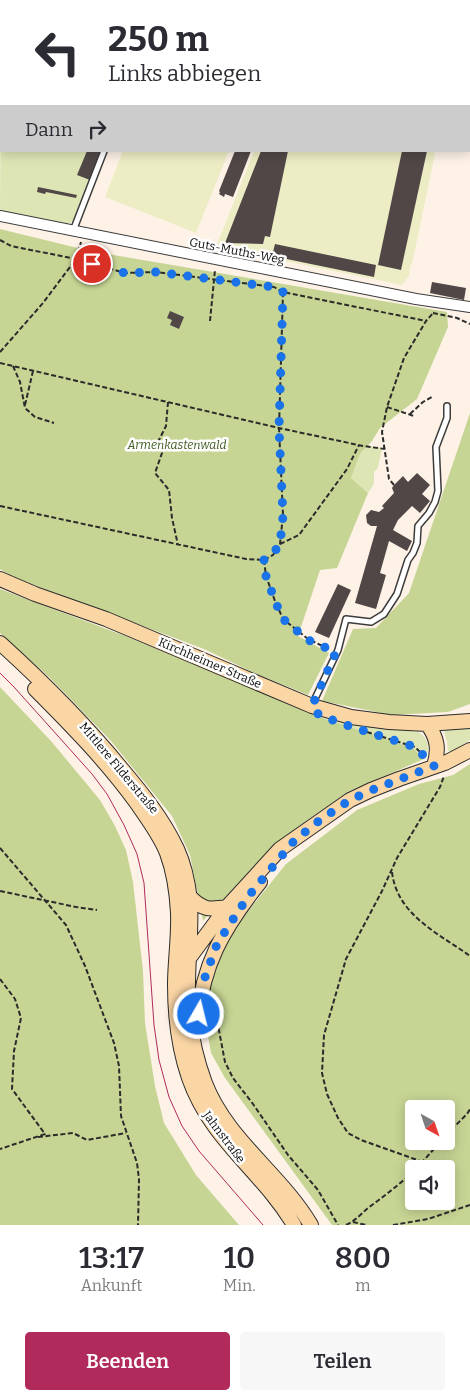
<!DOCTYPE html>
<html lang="de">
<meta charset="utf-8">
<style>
body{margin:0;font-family:Bitter,serif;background:#f7f7f7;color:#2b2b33;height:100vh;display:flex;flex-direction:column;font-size:19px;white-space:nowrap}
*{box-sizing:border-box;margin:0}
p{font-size:16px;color:#7c7c81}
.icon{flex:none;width:28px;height:28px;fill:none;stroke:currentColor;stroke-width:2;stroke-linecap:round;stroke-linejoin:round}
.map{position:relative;height:1225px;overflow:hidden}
.panel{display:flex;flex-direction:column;background:#fff;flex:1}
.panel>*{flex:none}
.top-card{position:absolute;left:0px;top:0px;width:470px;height:152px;box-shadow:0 2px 12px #0003;background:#fff;color:#2b2b33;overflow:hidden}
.needle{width:32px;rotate:140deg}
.fabs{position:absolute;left:405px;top:1100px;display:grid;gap:10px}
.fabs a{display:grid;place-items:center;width:50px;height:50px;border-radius:5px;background:#fff;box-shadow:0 2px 12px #0003;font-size:25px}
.pin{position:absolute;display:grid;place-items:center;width:42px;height:42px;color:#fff;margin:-21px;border:2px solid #fff;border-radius:50%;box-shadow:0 1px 5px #0007}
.me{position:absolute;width:55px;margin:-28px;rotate:8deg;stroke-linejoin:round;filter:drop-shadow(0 0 4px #0008)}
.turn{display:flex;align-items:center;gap:18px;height:105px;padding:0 25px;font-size:22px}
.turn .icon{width:65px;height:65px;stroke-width:2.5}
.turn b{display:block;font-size:35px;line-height:42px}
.then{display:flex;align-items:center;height:48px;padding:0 25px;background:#0003;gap:10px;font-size:19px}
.eta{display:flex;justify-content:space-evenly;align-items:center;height:85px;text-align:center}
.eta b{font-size:30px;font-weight:600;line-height:35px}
.action{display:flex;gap:10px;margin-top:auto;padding:10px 25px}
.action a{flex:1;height:58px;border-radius:5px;background:#b12a5c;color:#fff;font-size:20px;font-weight:600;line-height:58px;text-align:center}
.action a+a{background:#f7f7f7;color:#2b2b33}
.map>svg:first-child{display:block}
</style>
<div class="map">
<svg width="470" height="1225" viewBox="0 0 470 1225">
<rect width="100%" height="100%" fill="#fef2e7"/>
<path fill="#dde5b4" d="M1,55V151H101L73,221L68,224L0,211Z
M368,446L382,448L378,468L374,472V484L368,493L351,478L360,454Z
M332,721L418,732C429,738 431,749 424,759L413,748Z
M470,725V740L453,752L448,751L447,742L444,731Z"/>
<path fill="#c6d594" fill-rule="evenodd" d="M0,229L90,251L447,312L448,327L417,399L380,428L372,441L360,454L351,478L368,493L337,568L320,570L298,636L329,653L308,695L252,672L204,649L10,576L0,569Z
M470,413V704L448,712L392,715L322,701L353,629L376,628L409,593Z
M0,589L128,637L317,716L413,748L424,759L350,791L310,818L273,846L203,921L190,855L172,816L111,741L50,678L0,633Z
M0,687L51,741L100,800L115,826L126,850L133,882L143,971L145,1023L155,1086L164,1123L196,1175L239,1225H0Z
M470,764V1225H332L225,1078L211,1053L207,1031L206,1006L219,947L286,864L357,810L419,784L453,775ZM414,1109H446V1141H414ZM414,1169H446V1201H414Z"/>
<path fill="#ecedc5" d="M123,151H229L196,233L105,197Z
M254,151H432L435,154L412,264L410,266L409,276L402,285L216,247Z"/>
<path fill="#514747" d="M87,151H101L90,180L77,175Z
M235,151H251L233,197L225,194L224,197L219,194L220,192L219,191Z
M261,151H288L270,237L265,236L263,244L225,243Z
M402,151H427L401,270L378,265Z
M38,187L77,195L76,198L46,192L45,194L37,192Z
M275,244L376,265L374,277L272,256Z
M432,282L466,288L464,300L430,293Z
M170,311L184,317L179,329L170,325L172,320L167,318Z
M417,473L430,485L422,494L430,501L420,513L412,506L398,520L393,530L412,541L407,551L389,541L380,573L386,575L376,609L355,603L377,526H371L367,523L366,515L371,510L379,512L384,508L382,506L394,493L392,488L394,485L403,476L408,482Z
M338,584L351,590L329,638L315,632Z"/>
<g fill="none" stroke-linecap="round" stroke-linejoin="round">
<g stroke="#3c3c3c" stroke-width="8">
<path id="service" d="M469,4L470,1
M469,112H470
M73,231L104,151
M312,705L338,650L346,619L371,622L384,614L397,594L408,560L413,553L417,543L418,526L429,513L435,502L438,491L436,447L447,418V406"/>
</g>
<g stroke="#3c3c3c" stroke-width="12">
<path id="minor" d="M9,1L10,0
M0,25L1,22
M0,216L416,299L470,307"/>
</g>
<g stroke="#2b2b2b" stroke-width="16">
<path id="secondary" d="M0,579L35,594L106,619L312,706L351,717L389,722L427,724L470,721
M0,643C43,682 84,723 121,768C142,793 163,819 177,849C184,864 188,883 190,900C192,933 187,965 188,998C189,1027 195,1056 205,1083C227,1140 281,1174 311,1225
M35,689C71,725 106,761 136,802C147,818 160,835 167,853C174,872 177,893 178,913C179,937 175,961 175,985C175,1016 179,1049 189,1078C211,1141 262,1171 294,1225
M427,724C438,738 439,750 434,766
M190,897C203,910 209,910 227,907
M190,957L227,907L280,849L350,800L371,790L399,779L445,763L470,750
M198,1025C200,967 224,927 260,882"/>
</g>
<path stroke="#2b2b2b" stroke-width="2" stroke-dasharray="5 2.5" stroke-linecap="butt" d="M33,0V1
M133,0L134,1
M402,0L405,1
M164,1V0
M261,1V0
M0,240L11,246L76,259L125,273L156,272L274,287L283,292L426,321
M433,313L457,318L470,324
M210,321L215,270
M0,352L43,303L76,259L81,242
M0,363L279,428L363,446L385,449
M13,366L20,382L25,408L35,417L54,423
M168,402L166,426L159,440L162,453L155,473L169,490L172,518L178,545
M25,405L33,371
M387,407L414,416
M410,414L423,402L432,397
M394,485L389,479L382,432L387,407L404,358L426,321L434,312
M0,506L246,559L264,560L273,555L280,544L283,515L279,428L283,292
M280,544L299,535L347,469L359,445
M264,560L266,576L275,601L283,619L308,639L331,650
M367,732L415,747L424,756
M0,848L66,925L85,966L114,1043L119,1066L121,1116L137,1163L139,1179L138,1225
M392,872C397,915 438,933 470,956
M0,891L76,907L97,910
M0,979L15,999L21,1018L14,1051L12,1089L45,1134L0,1149
M213,999L225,1062L233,1078L253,1104L288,1155L318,1190L338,1225
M446,1135L467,1114L470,1109
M38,1137L73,1133L87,1140L126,1133
M423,1162L361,1140L348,1133L338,1118L327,1094L322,1073L324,1035L346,959L382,891L397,858L440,787L444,776
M416,1169L441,1141
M353,1222L366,1225
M346,1225C355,1221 361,1214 368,1208C384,1196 399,1185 414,1171
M393,1225L428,1219L470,1205"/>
<use href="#service" stroke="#fff" stroke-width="5"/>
<use href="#minor" stroke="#fff" stroke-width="10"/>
<use href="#secondary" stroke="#fbd6a5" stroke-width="14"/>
<path stroke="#b12a5c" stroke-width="1" d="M0,673L14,687L92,774L107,794L124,825L137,854L144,883L154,1025L159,1060L169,1097L182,1126L199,1151L263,1225"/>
</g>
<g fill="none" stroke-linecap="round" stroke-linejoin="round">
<path stroke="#1a73e8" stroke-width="9" stroke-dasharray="0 16.2" d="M92,264L125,273L156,272L274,287L283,292L279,428L283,516L280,544L272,555L264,560L266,576L275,601L283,619L308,640L336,652L312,706L319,715L346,725L415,747L434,766L372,790L350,800L320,820L294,841L247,898L217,944L204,980L199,1003V1014"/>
</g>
<g text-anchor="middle" stroke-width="5" stroke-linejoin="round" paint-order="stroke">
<g font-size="12" fill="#090909" stroke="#fff">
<text transform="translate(237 251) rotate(11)" y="4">Guts-Muths-Weg</text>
<text transform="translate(210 663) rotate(23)" y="4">Kirchheimer Straße</text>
<text transform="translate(119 768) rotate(50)" y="4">Mittlere Filderstraße</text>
<text transform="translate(224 1137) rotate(53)" y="4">Jahnstraße</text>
</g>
<g font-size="12" font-style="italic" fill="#3f5c1f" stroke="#fff">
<text x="177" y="449">Armenkastenwald</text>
</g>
</g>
</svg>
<div class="fabs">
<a><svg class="needle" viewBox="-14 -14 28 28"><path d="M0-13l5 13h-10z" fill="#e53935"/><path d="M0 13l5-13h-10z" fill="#7c7c81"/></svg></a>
<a><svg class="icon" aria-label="sound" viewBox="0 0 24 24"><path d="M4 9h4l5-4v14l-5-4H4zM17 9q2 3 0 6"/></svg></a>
</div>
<div class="pin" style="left:92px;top:264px;background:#d93025"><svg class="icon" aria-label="arrive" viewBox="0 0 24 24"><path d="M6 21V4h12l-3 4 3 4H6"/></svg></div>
<svg class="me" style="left:199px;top:1014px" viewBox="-20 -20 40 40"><circle r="17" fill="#1a73e8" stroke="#fff" stroke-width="3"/><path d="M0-11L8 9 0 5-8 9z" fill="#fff"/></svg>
<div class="top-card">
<div class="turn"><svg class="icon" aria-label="left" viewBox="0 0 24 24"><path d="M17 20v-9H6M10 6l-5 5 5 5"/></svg><div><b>250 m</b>Links abbiegen</div></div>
<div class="then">Dann<svg class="icon" aria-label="right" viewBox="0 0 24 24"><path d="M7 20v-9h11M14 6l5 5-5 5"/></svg></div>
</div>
</div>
<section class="panel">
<div class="eta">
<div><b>13:17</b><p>Ankunft</p></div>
<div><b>10</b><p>Min.</p></div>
<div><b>800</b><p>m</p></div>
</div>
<div class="action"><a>Beenden</a><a>Teilen</a></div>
</section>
